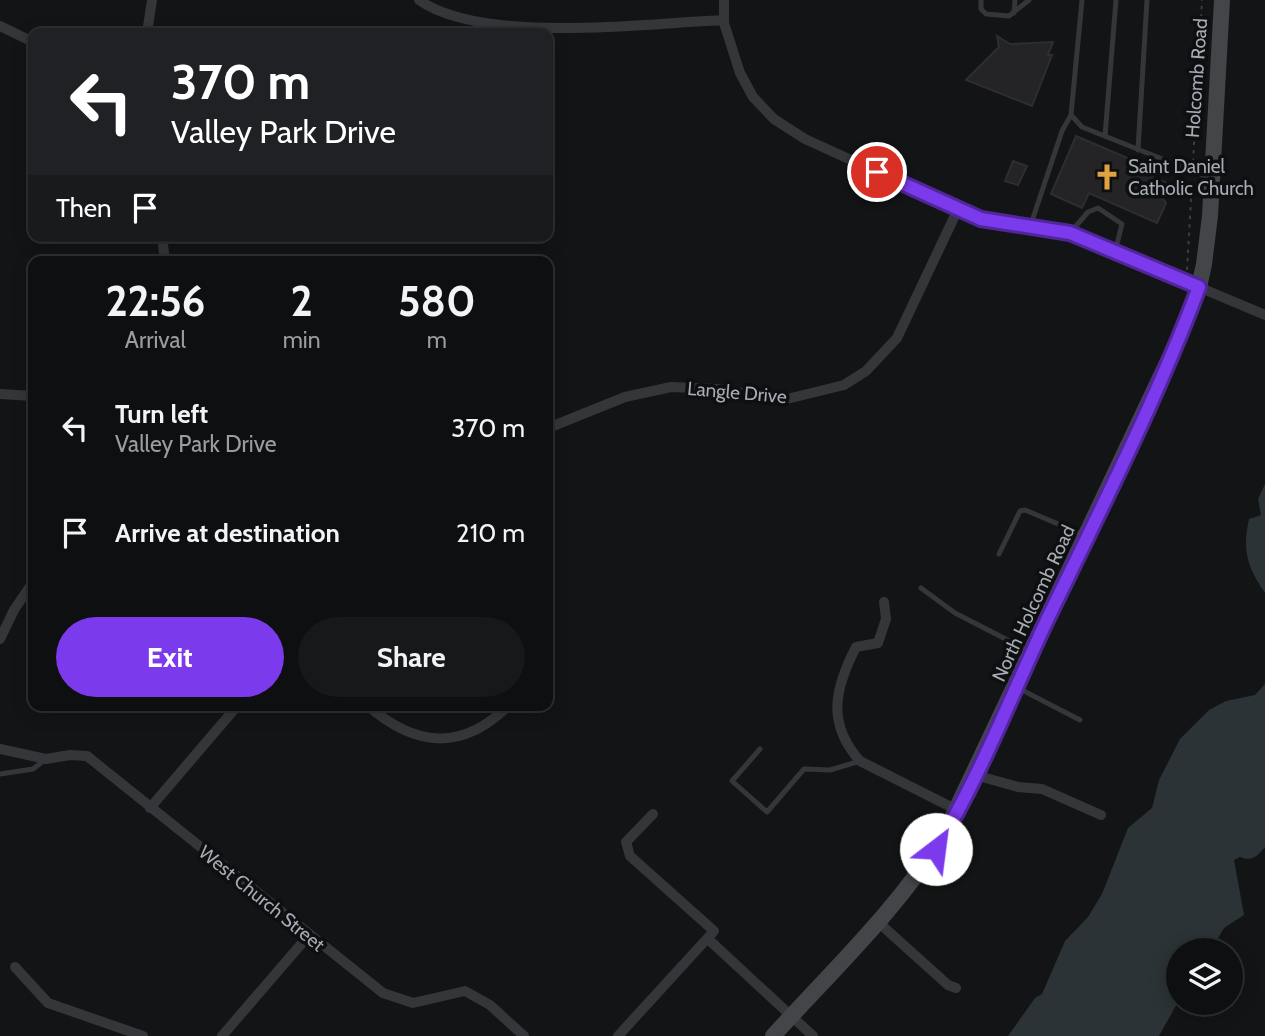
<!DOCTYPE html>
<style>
body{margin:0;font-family:Cabin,sans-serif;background:#171819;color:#f1f3f6;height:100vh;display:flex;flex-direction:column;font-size:26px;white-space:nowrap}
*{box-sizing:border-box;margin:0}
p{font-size:23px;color:#9b9c9f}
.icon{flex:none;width:38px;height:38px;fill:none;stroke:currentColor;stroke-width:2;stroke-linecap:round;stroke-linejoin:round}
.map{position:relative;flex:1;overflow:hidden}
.side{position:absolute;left:28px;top:256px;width:525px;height:455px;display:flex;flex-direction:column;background:#0e0f10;border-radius:14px;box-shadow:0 4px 18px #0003,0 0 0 2px #2e2f30}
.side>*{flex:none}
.guide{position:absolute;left:28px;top:28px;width:525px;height:214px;border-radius:14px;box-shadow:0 4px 18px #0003,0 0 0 2px #2e2f30;background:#202124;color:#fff;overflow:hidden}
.controls{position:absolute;left:1166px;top:938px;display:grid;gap:14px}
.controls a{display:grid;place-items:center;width:77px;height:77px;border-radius:50%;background:#0e0f10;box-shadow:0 4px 18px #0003,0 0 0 2px #2e2f30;font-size:35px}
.pin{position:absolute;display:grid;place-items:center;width:60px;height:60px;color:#fff;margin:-30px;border:4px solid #fff;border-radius:50%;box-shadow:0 2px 7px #0007}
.me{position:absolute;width:77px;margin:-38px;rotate:30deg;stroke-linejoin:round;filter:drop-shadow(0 0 5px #0008)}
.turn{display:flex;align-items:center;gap:24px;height:147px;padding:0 28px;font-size:32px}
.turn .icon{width:91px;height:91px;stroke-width:2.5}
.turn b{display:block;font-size:49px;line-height:60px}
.then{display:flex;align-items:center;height:66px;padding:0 28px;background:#0003;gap:14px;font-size:26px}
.eta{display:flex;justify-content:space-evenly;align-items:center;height:119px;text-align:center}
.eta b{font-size:42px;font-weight:800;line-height:49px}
.cta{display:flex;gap:14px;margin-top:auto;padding:14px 28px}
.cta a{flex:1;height:80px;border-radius:42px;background:#7c3aed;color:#fff;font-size:28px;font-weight:800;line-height:80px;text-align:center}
.cta a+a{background:#171819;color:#f1f3f6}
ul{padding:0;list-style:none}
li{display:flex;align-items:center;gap:21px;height:105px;padding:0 28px}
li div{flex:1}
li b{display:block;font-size:26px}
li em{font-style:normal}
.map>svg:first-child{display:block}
</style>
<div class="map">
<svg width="1265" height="1036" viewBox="0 0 1265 1036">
<rect width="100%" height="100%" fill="#131415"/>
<path fill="#2b3337" d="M1265,484V593C1247,567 1242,550 1249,519L1261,515L1258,499Z
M1265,684V847C1257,856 1253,862 1240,857L1234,860L1244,915L1224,928L1211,950H1178V1002L1159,1036H1008L1035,998L1042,994L1065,941L1088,917L1102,894L1128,828L1152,808L1159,780L1180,739L1209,710L1226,701L1255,695Z"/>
<path fill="#242426" stroke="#2e2e31" stroke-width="2" d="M997,36L1010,44L1053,42L1048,55H1052L1032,106L966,80L999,47Z
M1076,136L1146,166L1143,172L1167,183L1161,196L1166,203L1157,223L1089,193L1082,208L1051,194Z
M1013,161L1027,166L1018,185L1005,181Z"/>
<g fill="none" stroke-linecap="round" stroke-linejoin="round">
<path stroke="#3b3d40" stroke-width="2" stroke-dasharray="3.5 5" stroke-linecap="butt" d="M1193,162L1202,0
M1187,270L1192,182"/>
<path stroke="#353639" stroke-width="5" d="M981,0V9L986,14L1009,16L1029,0
M1082,0L1071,115L1082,127L1210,178
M1014,13L1015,0
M1105,136L1116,0
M1138,150L1147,0
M1030,227L1062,131L1071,115
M1070,233L1088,212L1098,208L1122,224L1115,252
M999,554L1020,511L1025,510L1084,535
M921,588L955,613L1029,651
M1016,687L1080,720
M760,749L732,781L767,812L804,769L830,770L860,761
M0,774L33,769L46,759"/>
<path stroke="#353639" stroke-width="10" d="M419,0C482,45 647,23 724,20
M724,0V23L740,73L753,97L774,119L805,139L981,219L1070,233L1265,315
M0,26L33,42
M147,33L152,0
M162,236L165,261
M0,394L33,396
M548,428L625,397L671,387L716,389L787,399L844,385L866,371L897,338L958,209
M884,602L886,619L878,643L856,647C835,688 826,723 860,761L957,810
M0,639L14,610L33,582
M367,705C415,747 462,752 509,705
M0,749L46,759L70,755L87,756L383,993L413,1003L465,991L490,1005L524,1036
M975,775L1018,787L1042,789L1101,815
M150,808L238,705
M878,922L948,985L956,988
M708,939L813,1036
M15,967L48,1003L143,1036
M222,1036L309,935
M618,1036L714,931L630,856L626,842L653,814"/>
<path stroke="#434549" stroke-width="16" d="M773,1036C833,970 898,909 945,833L1176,344L1199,287L1204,264L1210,216L1222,0"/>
</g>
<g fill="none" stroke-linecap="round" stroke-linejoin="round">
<g stroke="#51269a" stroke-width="18">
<path id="route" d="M877,172L981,219L1070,233L1199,287C1156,401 1100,511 1047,620C1011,696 980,777 936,849"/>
</g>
<use href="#route" stroke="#7c3aed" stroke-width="12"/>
</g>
<defs>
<g id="church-bare" transform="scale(2.1)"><path d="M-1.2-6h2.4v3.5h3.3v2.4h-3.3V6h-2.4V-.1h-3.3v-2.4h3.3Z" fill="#e0a140" stroke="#0e0f10" stroke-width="2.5" paint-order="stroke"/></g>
</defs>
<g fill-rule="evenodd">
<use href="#church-bare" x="1107" y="177"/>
</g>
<g text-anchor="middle" stroke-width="7" stroke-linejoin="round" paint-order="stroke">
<g font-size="19" fill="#a6abb4" stroke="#0e0f10">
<text transform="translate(1196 78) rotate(-86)" y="7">Holcomb Road</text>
<text transform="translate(737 392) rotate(5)" y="7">Langle Drive</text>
<text transform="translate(1033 603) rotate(-65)" y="7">North Holcomb Road</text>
<text transform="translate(262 898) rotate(39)" y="7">West Church Street</text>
</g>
<g font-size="19" fill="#a6abb4" stroke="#0e0f10" text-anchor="start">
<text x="1128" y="173">Saint Daniel<tspan x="1128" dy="22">Catholic Church</tspan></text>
</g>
</g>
</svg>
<div class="controls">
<a><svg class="icon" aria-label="layers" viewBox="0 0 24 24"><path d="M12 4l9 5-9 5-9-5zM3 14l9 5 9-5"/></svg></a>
</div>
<div class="pin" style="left:877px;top:172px;background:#d93025"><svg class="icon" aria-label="arrive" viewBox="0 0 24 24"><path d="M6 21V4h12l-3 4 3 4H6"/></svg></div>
<svg class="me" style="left:936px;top:849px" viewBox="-20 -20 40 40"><circle r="19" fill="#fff"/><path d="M0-13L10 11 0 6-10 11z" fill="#7c3aed"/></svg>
<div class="guide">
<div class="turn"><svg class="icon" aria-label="left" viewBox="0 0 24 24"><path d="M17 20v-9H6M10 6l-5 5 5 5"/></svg><div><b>370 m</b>Valley Park Drive</div></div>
<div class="then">Then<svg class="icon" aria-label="arrive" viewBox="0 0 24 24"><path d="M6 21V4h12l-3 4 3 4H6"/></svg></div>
</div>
<section class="side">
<div class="eta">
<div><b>22:56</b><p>Arrival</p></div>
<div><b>2</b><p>min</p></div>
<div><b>580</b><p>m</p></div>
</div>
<ul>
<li><svg class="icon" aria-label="left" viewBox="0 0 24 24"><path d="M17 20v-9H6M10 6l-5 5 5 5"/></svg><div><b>Turn left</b><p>Valley Park Drive</p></div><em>370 m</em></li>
<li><svg class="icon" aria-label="arrive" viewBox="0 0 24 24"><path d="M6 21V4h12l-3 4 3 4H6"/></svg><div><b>Arrive at destination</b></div><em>210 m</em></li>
</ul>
<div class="cta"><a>Exit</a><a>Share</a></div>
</section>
</div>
